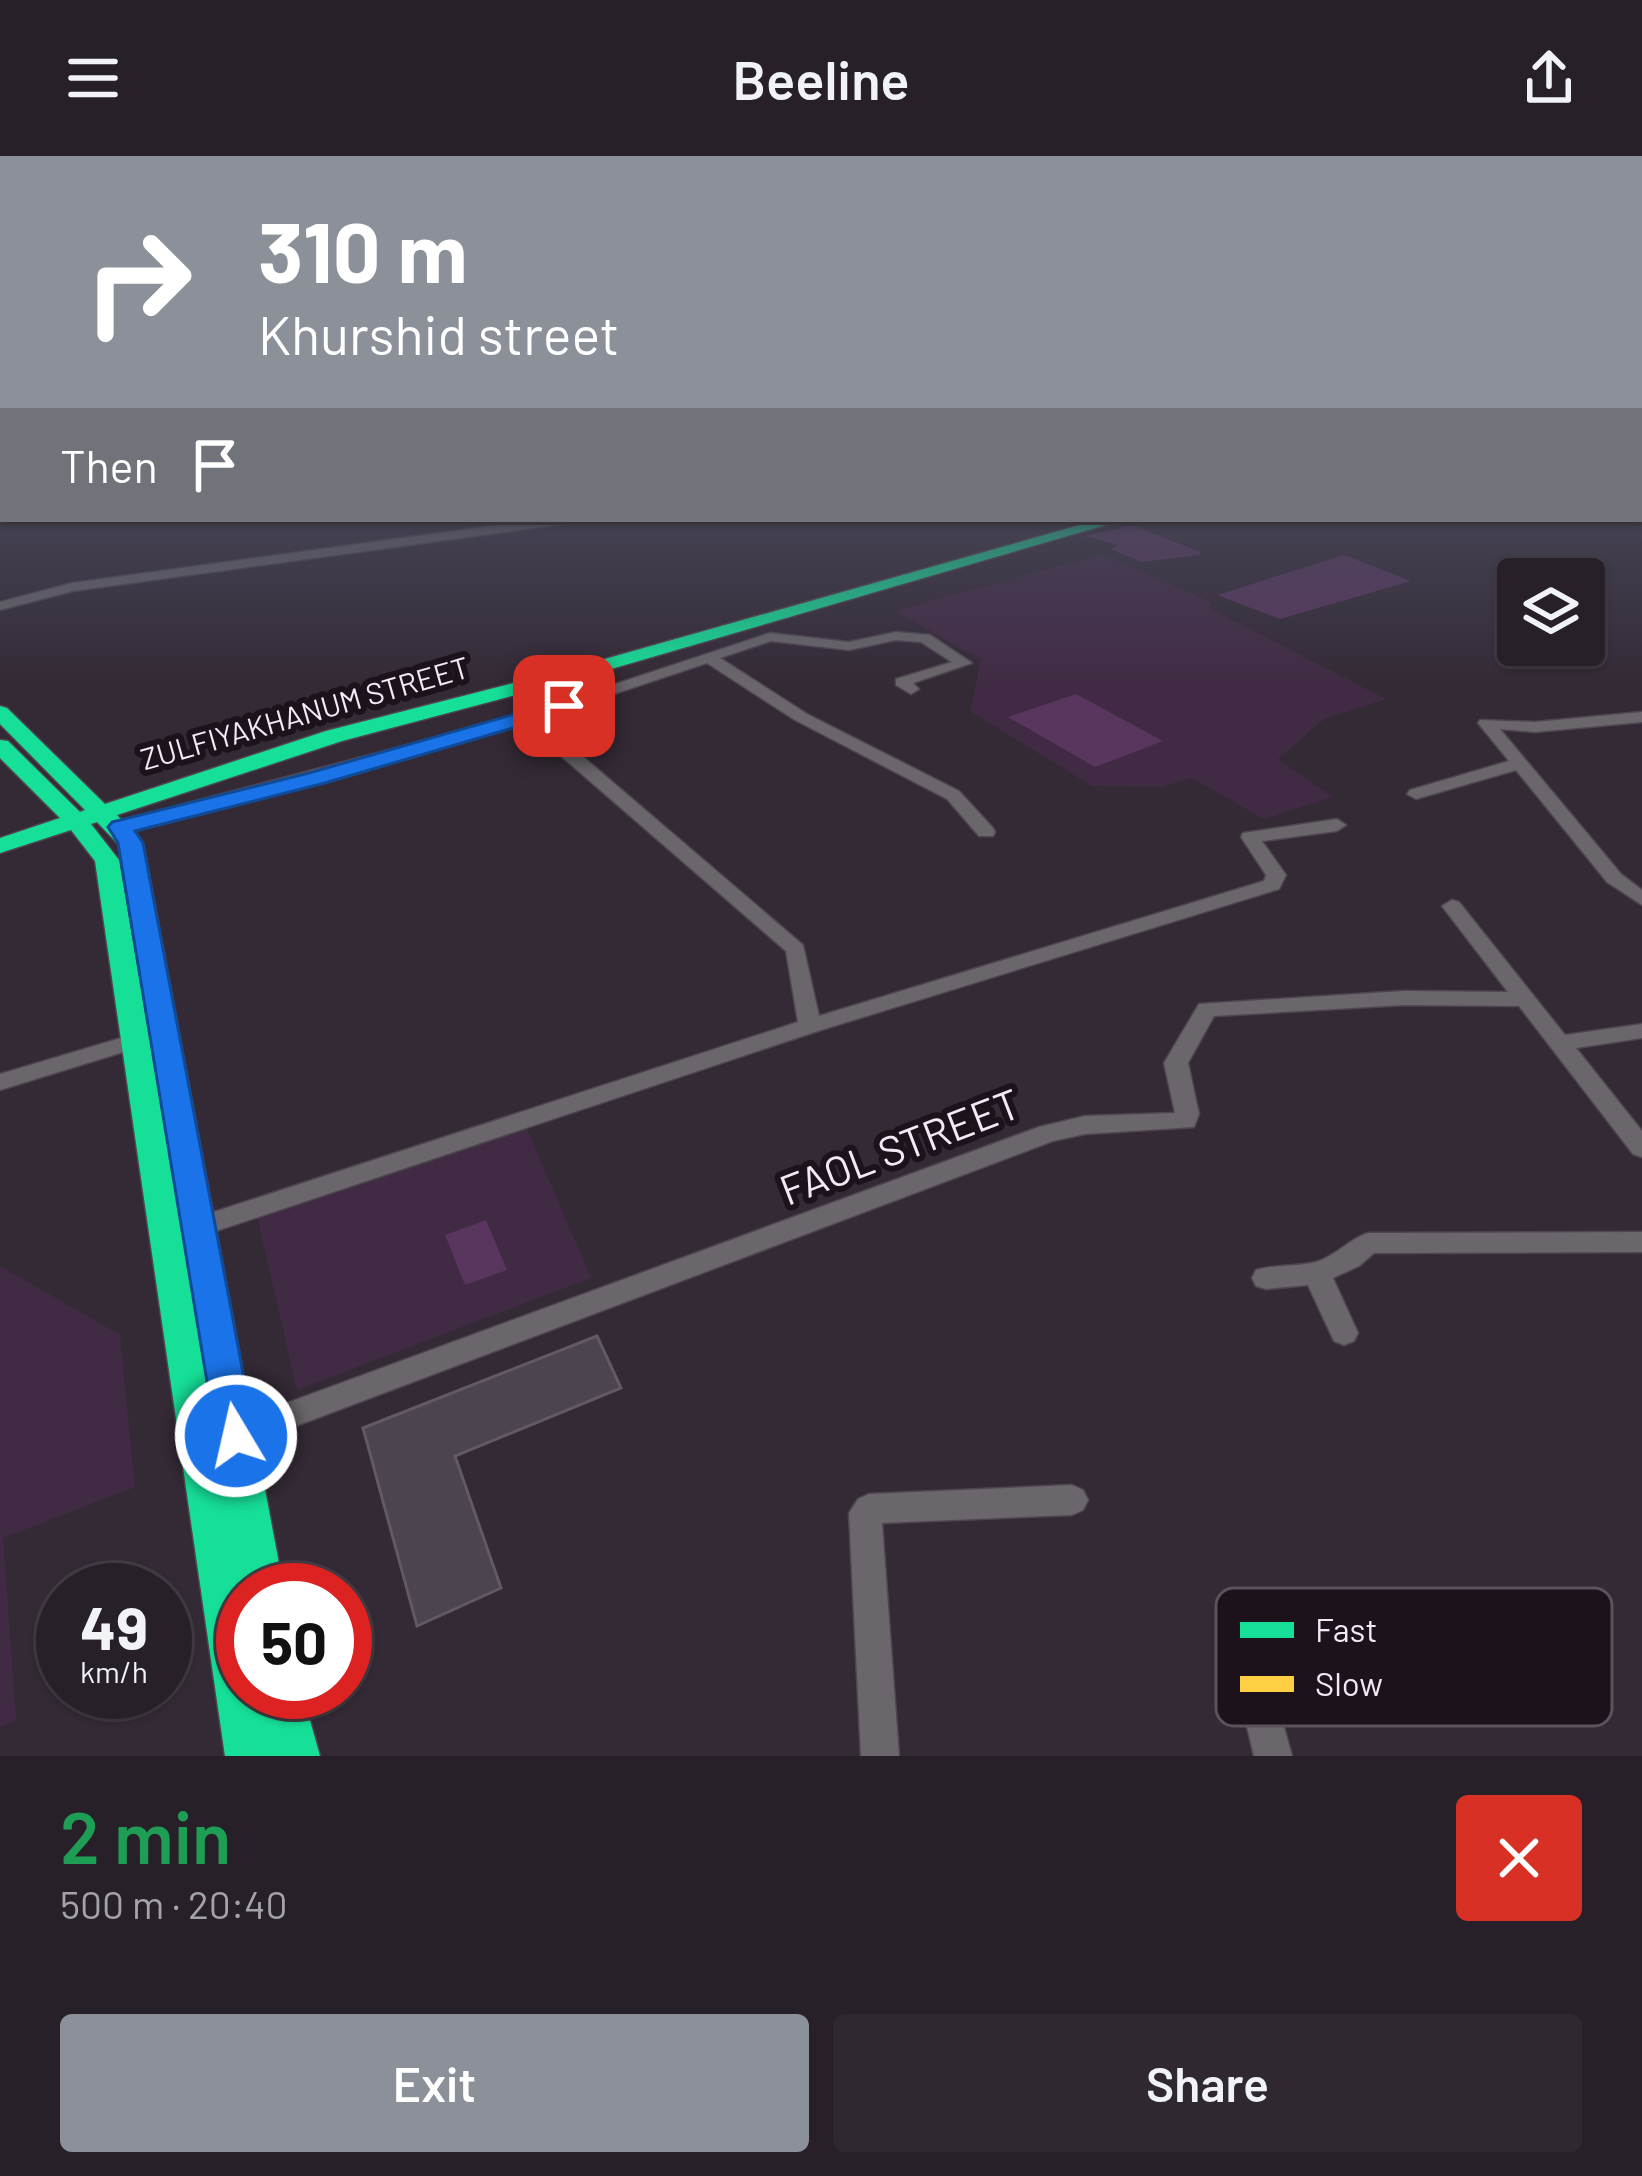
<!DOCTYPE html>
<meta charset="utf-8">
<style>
body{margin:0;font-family:Barlow,sans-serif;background:#2f2830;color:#f1f3f6;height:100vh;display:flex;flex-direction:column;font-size:45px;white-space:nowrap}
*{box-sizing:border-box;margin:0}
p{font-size:39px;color:#a4a3a8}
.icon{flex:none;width:66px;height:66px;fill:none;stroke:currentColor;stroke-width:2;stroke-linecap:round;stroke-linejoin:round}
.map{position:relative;height:1600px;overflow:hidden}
.panel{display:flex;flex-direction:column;background:#272028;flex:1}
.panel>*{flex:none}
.banner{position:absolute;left:0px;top:0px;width:1644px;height:366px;box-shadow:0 3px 9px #0004,0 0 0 3px #433e45;background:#8c9099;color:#fff;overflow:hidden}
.fabs{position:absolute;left:1497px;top:402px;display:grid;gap:24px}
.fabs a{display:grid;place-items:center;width:108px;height:108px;border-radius:12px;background:#272028;box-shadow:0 3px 9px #0004,0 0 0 3px #433e45;font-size:60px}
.speed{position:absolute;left:36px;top:1407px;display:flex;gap:24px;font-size:60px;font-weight:700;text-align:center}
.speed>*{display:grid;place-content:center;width:156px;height:156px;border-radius:50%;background:#272028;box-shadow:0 3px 9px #0004,0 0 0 3px #433e45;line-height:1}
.speed small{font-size:30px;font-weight:400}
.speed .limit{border:18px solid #d22;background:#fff;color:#111}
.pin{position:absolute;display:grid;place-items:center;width:102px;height:102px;color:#fff;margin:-51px;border-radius:24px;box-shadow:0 6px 18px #0006}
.me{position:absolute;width:132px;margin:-66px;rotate:351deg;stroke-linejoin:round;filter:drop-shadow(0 0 9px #0008)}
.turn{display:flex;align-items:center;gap:42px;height:252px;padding:0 60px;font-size:54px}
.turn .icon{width:156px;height:156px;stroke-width:2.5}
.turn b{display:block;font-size:84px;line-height:102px}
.then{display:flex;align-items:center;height:114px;padding:0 60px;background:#0003;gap:24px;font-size:45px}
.round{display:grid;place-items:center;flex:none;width:126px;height:126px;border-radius:12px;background:#2f2830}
.overview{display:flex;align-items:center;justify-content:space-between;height:204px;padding:0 60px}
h1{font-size:72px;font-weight:600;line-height:90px;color:#1e9e55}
.action{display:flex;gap:24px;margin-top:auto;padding:24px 60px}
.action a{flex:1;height:138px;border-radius:12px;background:#8c9099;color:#fff;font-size:48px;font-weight:600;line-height:138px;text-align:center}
.action a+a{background:#2f2830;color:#f1f3f6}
header{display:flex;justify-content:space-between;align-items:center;height:156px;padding:0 60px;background:#272028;font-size:54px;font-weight:600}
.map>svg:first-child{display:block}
</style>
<header><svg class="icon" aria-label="menu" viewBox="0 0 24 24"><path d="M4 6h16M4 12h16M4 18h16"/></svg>Beeline<svg class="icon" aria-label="share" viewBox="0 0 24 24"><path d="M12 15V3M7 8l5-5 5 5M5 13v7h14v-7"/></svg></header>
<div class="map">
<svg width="1642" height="1600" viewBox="0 0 1642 1600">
<rect width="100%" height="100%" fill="#342a36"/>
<path fill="#412b44" d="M1103,398L1212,447L1209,452L1386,543L1324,563L1278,603L1333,641L1264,663L1192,622L1161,631L1092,630L970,555L981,504L895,455Z
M526,971L591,1122L297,1234L257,1060Z
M0,1110L120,1179L135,1331L3,1382L16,1564L0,1571Z"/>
<path fill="#58365d" d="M1133,369L1200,396V399L1141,406L1111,393L1118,389L1084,380Z
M1344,399L1411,425L1280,463L1217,439Z
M1076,538L1163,585L1095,611L1008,561Z
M486,1064L507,1114L465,1129L445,1079Z"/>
<path fill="#4c444e" stroke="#625963" stroke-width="3" d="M597,1180L621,1232L455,1300L501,1432L417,1470L363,1272Z"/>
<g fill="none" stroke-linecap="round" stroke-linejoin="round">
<g stroke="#4e4550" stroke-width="3">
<path id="street" d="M543,363H576L570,367L73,435L0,454V446L72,427Z
M896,476L930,479L972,507L913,527L919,533L911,538L896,529V523L952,506L921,486L896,484L849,494L771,485L720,502L807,558L959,635L993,672L995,676L993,680H979L947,643L795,564L707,507L539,563L803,789L819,860L1264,725L1266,719L1241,681L1243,677L1337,663L1346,669L1337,675L1262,685L1286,719L1279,733L818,875L204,1079L195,1082L186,1079L182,1072L186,1065L798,866L786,795L524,568L120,677L113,675L111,671L113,667L521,559L770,477L849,486Z
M1642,556V566L1535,576L1500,573L1621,718L1642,734V749L1607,726L1516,614L1416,643L1407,638L1410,634L1509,605L1478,567L1480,564L1535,566Z
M1452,744L1459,746L1565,879L1642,868V882L1576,892L1642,975V1001L1633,998L1519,850L1404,849L1214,860L1188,907L1199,958L1194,971L1085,978L1053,985L235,1293L224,1290L220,1280L224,1270L1039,971L1085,960L1175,957L1164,907L1199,848L1404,835L1508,836L1442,750Z
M138,877L146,879L149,884L146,889L0,934V918Z
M1642,1076V1096L1374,1097L1359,1110L1333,1122L1358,1177L1354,1185L1344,1189L1334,1185L1308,1129L1266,1133L1256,1130L1252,1122L1256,1114C1276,1108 1297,1111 1316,1106C1336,1100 1349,1083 1368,1077Z
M1072,1329L1083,1334L1088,1344L1083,1354L1072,1359L882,1367L899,1600H861L849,1357L858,1343L869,1338Z
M1244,1471L1256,1476L1261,1488L1292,1600H1254L1227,1488L1232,1476Z"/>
</g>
<g stroke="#4e4550" stroke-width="3">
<path id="fast" d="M1101,363H1126L587,520L342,585L117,659L143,687L284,1434H243V1536H302L320,1600H225L95,705L71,674L0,697V682L60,662L0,602V584L8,585L80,656L85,654L0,568V550L7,552L105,648L326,575L573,512ZM97,666L119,689L166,979L119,704L91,668Z"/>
</g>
<g stroke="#4e4550" stroke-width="3">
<path id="slow" d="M1641,353H1642V363H1641Z"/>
</g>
<use href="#street" fill="#6a666b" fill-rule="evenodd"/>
<use href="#fast" fill="#16e098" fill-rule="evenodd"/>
<use href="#slow" fill="#ffcf43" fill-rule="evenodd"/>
</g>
<linearGradient id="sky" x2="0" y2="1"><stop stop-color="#1d171e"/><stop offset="0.58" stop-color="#4a4a5d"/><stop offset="1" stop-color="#4a4a5d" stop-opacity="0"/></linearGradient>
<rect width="1642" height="528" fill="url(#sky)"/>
<path fill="#1a73e8" stroke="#114b97" stroke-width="3" d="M564,544L571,546V555L325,627L135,675L143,687L255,1280L250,1292L236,1297L221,1292L216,1280L118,687L108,671L112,666L309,617Z"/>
<g text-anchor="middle" stroke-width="12" stroke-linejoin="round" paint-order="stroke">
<g font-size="30" fill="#f4e8f6" stroke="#1b121c">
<text transform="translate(305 558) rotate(-16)" y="10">ZULFIYAKHANUM STREET</text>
</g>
<g font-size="42" fill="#f4e8f6" stroke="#1b121c">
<text transform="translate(900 991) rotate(-21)" y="15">FAOL STREET</text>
</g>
</g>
<rect x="1216" y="1432" width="396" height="138" rx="18" fill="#1b121c" stroke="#5c525d" stroke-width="3"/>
<rect x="1240" y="1466" width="54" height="16" fill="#16e098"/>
<rect x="1240" y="1520" width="54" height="16" fill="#ffcf43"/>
<g font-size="33" fill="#f4e8f6">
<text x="1315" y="1486">Fast</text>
<text x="1315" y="1540">Slow</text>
</g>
</svg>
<div class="fabs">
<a><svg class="icon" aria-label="layers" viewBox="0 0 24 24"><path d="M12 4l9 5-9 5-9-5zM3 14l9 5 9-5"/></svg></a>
</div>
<div class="speed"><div>49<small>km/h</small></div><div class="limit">50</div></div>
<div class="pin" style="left:564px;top:550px;background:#d93025"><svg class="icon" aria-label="arrive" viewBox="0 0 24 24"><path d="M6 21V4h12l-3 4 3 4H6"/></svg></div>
<svg class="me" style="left:236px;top:1280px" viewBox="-20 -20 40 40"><circle r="17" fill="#1a73e8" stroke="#fff" stroke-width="3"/><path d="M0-11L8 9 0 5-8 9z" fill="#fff"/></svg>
<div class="banner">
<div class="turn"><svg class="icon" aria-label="right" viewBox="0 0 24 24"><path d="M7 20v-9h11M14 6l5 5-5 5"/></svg><div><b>310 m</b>Khurshid street</div></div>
<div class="then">Then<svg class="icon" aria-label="arrive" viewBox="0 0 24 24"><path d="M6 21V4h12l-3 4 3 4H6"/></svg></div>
</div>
</div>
<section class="panel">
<div class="overview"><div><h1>2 min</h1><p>500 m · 20:40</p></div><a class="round" style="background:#d93025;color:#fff"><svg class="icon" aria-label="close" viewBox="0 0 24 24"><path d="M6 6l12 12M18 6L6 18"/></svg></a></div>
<div class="action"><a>Exit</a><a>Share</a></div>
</section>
